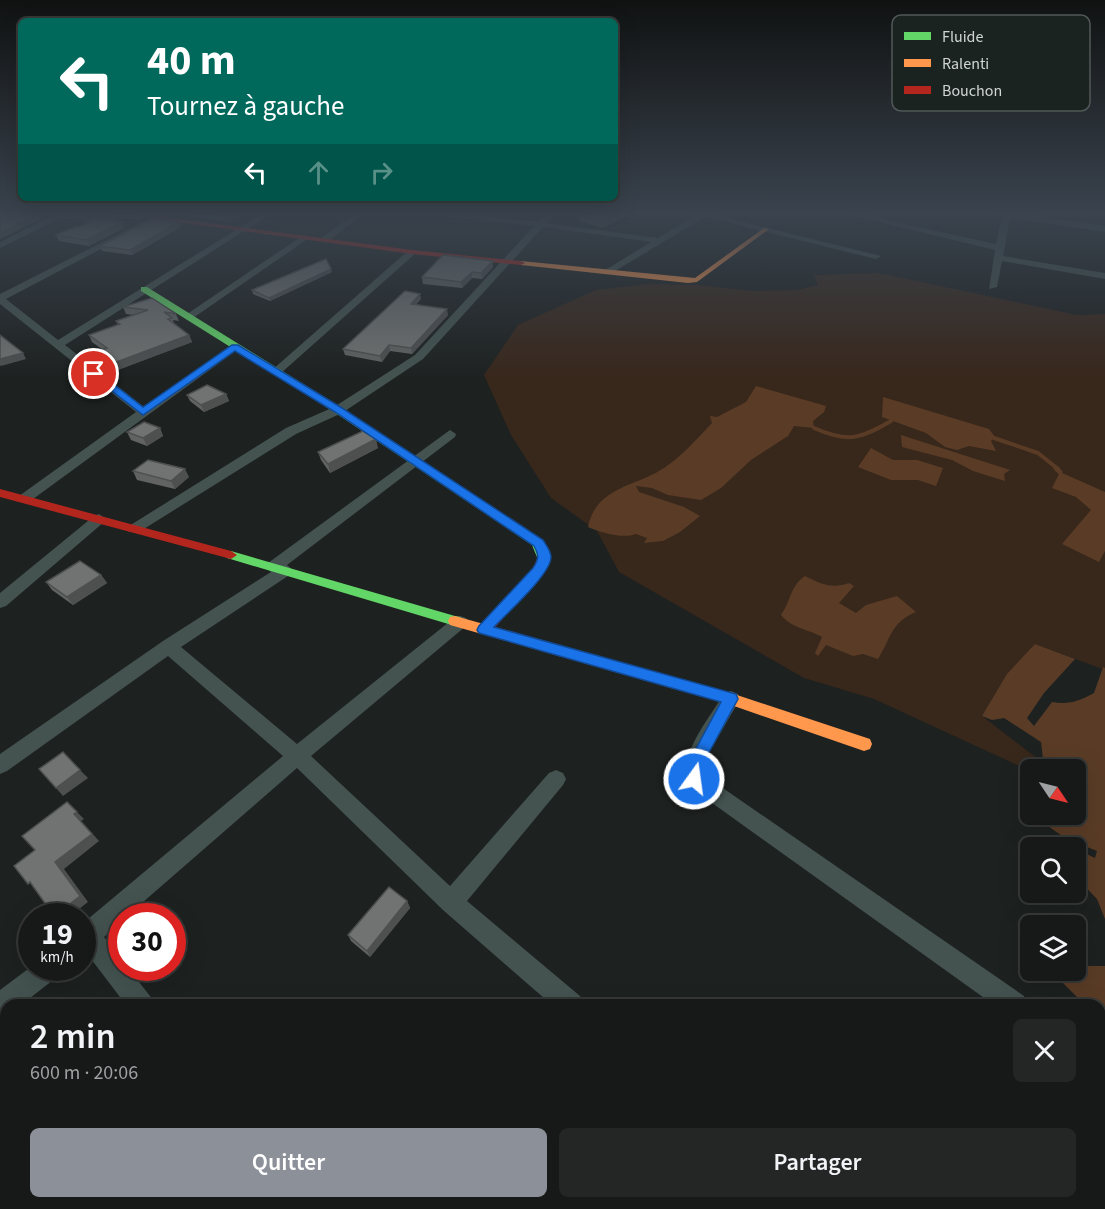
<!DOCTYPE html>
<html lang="fr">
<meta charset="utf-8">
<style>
body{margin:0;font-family:"Source Sans 3",sans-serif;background:#232625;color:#f1f3f6;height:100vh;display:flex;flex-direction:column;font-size:22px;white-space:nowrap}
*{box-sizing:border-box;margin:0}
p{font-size:20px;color:#9ea0a2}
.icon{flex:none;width:33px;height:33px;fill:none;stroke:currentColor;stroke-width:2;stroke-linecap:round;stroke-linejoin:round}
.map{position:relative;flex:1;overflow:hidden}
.drawer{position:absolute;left:0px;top:999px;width:1106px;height:210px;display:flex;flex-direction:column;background:#161918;border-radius:18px 18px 0 0;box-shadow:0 6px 24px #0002,0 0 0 2px #353837}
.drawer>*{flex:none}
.banner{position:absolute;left:18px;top:18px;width:600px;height:183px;border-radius:9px;box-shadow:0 6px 24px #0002,0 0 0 2px #353837;background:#00695c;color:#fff;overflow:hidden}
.needle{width:39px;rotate:125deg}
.controls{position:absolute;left:1020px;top:759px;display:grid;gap:12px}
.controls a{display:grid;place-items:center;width:66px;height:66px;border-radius:9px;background:#161918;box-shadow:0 6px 24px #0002,0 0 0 2px #353837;font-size:30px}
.speed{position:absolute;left:18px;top:903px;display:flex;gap:12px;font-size:30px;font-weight:700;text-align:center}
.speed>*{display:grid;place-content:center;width:78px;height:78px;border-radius:50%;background:#161918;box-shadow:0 6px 24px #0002,0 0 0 2px #353837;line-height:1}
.speed small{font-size:15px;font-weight:400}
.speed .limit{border:9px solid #d22;background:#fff;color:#111}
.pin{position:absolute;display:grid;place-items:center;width:51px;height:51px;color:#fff;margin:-26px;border:3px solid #fff;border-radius:50%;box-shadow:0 2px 6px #0007}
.me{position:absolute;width:66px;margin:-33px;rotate:14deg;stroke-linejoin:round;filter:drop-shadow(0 0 4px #0008)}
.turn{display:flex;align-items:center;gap:21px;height:126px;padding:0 30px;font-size:27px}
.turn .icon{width:78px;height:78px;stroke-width:2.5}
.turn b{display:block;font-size:42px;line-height:51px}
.lanes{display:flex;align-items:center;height:57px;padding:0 30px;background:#0003;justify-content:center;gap:30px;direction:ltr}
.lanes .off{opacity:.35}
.round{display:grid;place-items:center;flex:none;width:63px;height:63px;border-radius:9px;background:#232625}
.summary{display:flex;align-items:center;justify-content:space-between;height:102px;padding:0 30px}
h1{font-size:36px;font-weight:600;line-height:45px}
.primary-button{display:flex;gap:12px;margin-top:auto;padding:12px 30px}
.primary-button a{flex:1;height:69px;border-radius:9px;background:#8c9099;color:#fff;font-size:24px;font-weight:600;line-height:69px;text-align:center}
.primary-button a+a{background:#232625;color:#f1f3f6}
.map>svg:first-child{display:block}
</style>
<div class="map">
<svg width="1105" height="1209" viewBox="0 0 1105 1209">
<rect width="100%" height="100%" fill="#1d2120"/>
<path fill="#38271b" d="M879,273L1077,315L1105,314V670L1035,644L982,716L1038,759L1028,770L874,699L804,678L619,572L597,531L551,498L511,435L484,375L518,325L596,290L649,284L698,285L752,291L798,290L818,285L814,275Z"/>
<path fill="#5a3c26" d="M756,386L826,406L824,412L813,421L814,428L794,426L788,436L751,460L721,488L701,500L668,495L652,488L636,486L639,492L684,507L700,516L680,532L663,541L644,543L647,538L636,534C623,539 602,533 588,527C596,487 635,487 664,468C682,456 697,439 712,423L710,416L717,417L746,402Z
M883,397L989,429L995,437L991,441L996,451L969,446L957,450L945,447L926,433L882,417Z
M901,435L1010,470L1004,474L1005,481L973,471L952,460L902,447Z
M871,448L893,460H917L943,468L936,486L918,480H891L858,467Z
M1060,472L1105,492V551L1099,562L1062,544L1091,510L1076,497L1052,488Z
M805,576C820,584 833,589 849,583L854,586L839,603L856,613L866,605L897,596L916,612C890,623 892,637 878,659L863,654L853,656L826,645L818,656L815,653L822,637C808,629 791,628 781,615C791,601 790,586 805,576Z
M1035,644L1075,659L1044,693L1027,718L1034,726L1052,702C1069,705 1079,701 1094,693L1103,667L1105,668V919L1097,899L1076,877V849L1095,858L1097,851L1065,838L1031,814H1076V770L1033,769L1043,759L1041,742L1004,718L992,720L982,716L1007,674Z
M1078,966H1105V1021L1100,1018V1005H1085L1060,980L1076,970Z"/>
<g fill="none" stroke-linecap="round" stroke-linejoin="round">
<path stroke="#5a3c26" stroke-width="4" d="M814,428C848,443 860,439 891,421
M994,438L1038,453L1058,469"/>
<path stroke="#5a3c26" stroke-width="5" d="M1056,468L1060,472"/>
<path fill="#445350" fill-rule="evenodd" d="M23,212H45L116,219L120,222L116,225L61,218L0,248V242L50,217Z
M162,212H171L6,299L58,340L265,212H274L65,345L144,407L231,345H239L241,347L29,502H19L17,499L19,496L136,412L0,304V294Z
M357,212H366L327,242H321V238Z
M420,212H443L538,222L548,212H556L547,223L658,238L696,215L692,212H704L881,256L876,259L705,217L610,274L605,271L607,269L651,242L543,227L423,359L342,413L296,434L139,532H129L127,529L129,526L286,428L334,407L415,355L534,226L424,214Z
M837,212H850L996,244L1002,216L986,214L985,212H1011L1105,226V232L1010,218L1003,256L1105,273V279L1002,261L997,287L989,289L995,250Z
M302,236L309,238L193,318L184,316Z
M409,250L417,252L280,374H272V370Z
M450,430L456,434L455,437L287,565L293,570L291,574L181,647L297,744L454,618L460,616L466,618L468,622L466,626L311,756L450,886L549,773L556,770L563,773L566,779L563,785L467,901L580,996L583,1005H552L443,910L297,768L127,916H122V921L104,937L122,959V968H128L150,996L153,1005H126L85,951L82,952V924L283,756L168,656L7,771L0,774V754L163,641L271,572L266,567L268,563Z
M99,514L106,519L104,522L6,606L0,608V593L94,516Z
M731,691L738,694L740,699L710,751L704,775L1024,996L1027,1005H994L687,785C675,760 711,715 724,694Z
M32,966V968H60L57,977L21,1005H6V1016L0,1019V990Z
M1100,1065L1105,1067V1106L1100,1104Z
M279,1203H311L314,1209H282Z
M785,1203H819L822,1209H788Z"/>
<path fill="#63d668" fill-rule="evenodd" d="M141,287H147L342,408L542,540L549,559L547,562H539L532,545L334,412L141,291Z
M231,551L455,616L460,617L462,621L460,625L455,626L227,558L225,555L227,552Z"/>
<path fill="#ff974d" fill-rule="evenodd" d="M764,228L769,229L697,282L688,283L521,265L517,263L521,261L695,278Z
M455,616L731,693L870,739L872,744L870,749L864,751L731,705L450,625L448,621L450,617Z"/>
<path fill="#b3261e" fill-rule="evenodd" d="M156,216L412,250L521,261L525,263L521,265L412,254L154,219Z
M0,489L231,551L237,555L231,559L0,497Z
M543,555L549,559L543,574L489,634H479L477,630L479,626L532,569L539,556Z"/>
</g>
<path fill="#606362" d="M109,212H158L140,220L111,217Z
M171,212H246L229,221L172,214Z
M324,212H347L343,214Z
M587,212H634L603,228L579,221V215Z
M179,222L181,227L132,255L102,251L100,246Z
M80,227L124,228L89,246L59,241L56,235Z
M493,261V267L482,279L472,278L462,288L423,284L422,277Z
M332,272L270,301L253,294L252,290Z
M421,299L416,304L448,315L412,354L390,351L382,362L345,355L343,349Z
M123,307L176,314L179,321L173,320L174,323L189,335L192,342L115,371L99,360L95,352L103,350L92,342L89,335L118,325L116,321L134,315L126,314Z
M226,394L229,401L204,412L190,401L187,395Z
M160,428L163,436L147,446L131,440L127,432Z
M378,448L330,473L321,460L318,452Z
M133,471L189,477L175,489L137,480Z
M101,575L107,583L73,605L52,590L46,582Z
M407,901L410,908L370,957L351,941L348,935Z"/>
<path fill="#4e5050" d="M146,212H158L140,220L138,215Z
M237,212H246L229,221L228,216Z
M623,212H634L603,228L604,221Z
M41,213L43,218L0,239V233Z
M122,222L124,228L89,246L86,240Z
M179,222L181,227L132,255L130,250Z
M493,261V267L482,279L481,273Z
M331,269L332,272L270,301L269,298Z
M472,272V278L462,288L461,282Z
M420,294L421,299L412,309L411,304Z
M447,309L448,315L412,354L411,348Z
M189,335L192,342L115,371L111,364Z
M389,345L390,351L382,362L380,356Z
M23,353L26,359L1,366L0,365V359Z
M226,394L229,401L204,412L201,405Z
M160,428L163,436L147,446L143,438Z
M376,439L378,448L330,473L328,464Z
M185,469L189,477L175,489L171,481Z
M101,575L107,583L73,605L67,597Z
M80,770L88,778L63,796L56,788Z
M77,812L84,819L81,821L99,841L64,869L88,902L70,916H54L55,862L74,814Z
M407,901L410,908L370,957L367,951Z"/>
<path fill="#707372" stroke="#4e5050" stroke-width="1.5" d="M3,212H31L41,213L0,233V213Z
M109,212H146L138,215Z
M189,212H237L228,216Z
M587,212H623L604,221L579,215Z
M94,219L122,222L86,240L56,235L77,226L80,227Z
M152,219L179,222L130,250L100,246Z
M443,255L493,261L481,273L472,272L461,282L422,277Z
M326,259L331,269L269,298L252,290Z
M405,291L420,294L411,304L447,309L411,348L389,345L380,356L343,349Z
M152,298L176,314L164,312L172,318L168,319L189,335L111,364L95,352L107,348L89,335L120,324L116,321L148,310L123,307Z
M0,335L23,353L0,359Z
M207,385L226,394L201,405L187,395Z
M144,422L160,428L143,438L127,432Z
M363,431L376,439L328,464L318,452Z
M148,460L185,469L171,481L133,471Z
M80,561L101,575L67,597L46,582Z
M63,752L80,770L56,788L39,769Z
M67,802L77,812L74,814L92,834L55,862L80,896L54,916L30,882L28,884L14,866L35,850L22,836Z
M389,887L407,901L367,951L348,935Z"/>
<linearGradient id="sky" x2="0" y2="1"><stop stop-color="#101212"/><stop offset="0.56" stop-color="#3a434e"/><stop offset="1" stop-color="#3a434e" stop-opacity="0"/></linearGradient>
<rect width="1105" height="381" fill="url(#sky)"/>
<path fill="#1a73e8" stroke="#114b97" stroke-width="1.5" d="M232,345H238L342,408L543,540C546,545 551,551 551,557C551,574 507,613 494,627L736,694L738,699L706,758L700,784L694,787L688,784L686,767L721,702L479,633L477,630L479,626L533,568C539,559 539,555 534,546L335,412L235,351L143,415L90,374L98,372L143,407Z"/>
<rect x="892" y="15" width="198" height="96" rx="9" fill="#1b2321" stroke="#515857" stroke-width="1.5"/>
<rect x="904" y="32" width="27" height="8" fill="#63d668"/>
<rect x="904" y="59" width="27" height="8" fill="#ff974d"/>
<rect x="904" y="86" width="27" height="8" fill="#b3261e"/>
<g font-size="16" fill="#d0d5d4">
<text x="942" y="42">Fluide</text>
<text x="942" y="69">Ralenti</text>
<text x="942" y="96">Bouchon</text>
</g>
</svg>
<div class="controls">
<a><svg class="needle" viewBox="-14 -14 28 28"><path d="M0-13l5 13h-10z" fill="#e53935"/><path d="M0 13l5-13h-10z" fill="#9ea0a2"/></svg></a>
<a><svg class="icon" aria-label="search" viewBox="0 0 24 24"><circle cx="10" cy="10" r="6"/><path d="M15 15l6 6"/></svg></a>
<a><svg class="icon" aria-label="layers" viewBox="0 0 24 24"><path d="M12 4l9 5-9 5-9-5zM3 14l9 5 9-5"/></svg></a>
</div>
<div class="speed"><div>19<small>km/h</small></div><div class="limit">30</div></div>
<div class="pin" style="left:94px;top:374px;background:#d93025"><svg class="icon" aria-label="arrive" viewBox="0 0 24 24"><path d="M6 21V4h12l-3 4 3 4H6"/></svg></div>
<svg class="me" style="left:694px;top:779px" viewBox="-20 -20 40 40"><circle r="17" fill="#1a73e8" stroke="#fff" stroke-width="3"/><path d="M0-11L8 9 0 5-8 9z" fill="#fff"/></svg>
<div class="banner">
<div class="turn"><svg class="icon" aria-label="left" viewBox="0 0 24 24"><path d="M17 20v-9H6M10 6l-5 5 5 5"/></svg><div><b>40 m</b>Tournez à gauche</div></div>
<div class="lanes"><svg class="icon" aria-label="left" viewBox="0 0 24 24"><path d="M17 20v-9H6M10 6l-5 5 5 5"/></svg><svg class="icon off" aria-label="ahead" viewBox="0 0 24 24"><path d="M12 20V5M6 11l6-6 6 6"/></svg><svg class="icon off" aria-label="right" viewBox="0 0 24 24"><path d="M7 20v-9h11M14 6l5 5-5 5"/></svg></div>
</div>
<section class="drawer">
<div class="summary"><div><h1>2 min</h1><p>600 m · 20:06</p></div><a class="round"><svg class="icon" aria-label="close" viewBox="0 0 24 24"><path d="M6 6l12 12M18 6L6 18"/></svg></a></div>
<div class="primary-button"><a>Quitter</a><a>Partager</a></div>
</section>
</div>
